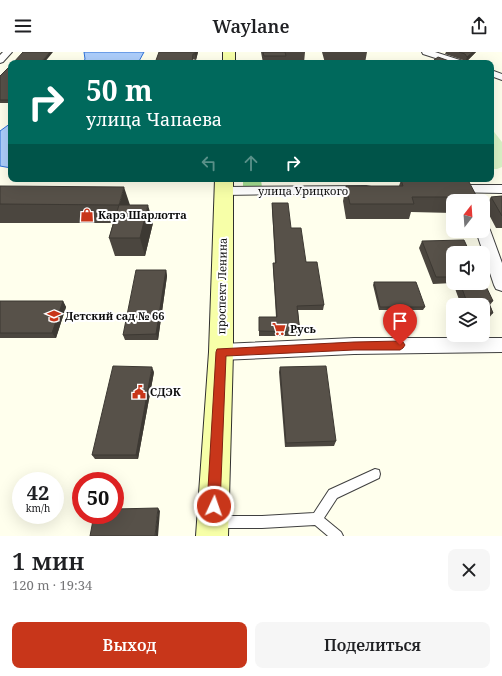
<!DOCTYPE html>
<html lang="ru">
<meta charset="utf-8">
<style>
body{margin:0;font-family:"Noto Serif",serif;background:#f6f6f6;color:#202124;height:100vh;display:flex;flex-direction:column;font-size:15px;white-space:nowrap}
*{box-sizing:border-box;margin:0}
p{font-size:13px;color:#757577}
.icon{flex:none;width:22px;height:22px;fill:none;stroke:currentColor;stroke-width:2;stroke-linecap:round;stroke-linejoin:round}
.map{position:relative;height:484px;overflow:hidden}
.sheet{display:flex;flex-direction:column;background:#fff;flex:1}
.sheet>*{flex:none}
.top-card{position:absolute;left:8px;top:8px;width:486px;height:122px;border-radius:8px;box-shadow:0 4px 16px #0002;background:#00695c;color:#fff;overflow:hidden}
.needle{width:26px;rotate:17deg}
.tools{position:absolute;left:446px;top:142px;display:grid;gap:8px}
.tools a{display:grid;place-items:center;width:44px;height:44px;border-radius:8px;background:#fff;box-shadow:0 4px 16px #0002;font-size:20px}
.speed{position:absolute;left:12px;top:420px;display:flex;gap:8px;font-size:20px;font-weight:700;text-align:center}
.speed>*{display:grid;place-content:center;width:52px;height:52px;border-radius:50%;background:#fff;box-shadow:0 4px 16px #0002;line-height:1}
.speed small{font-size:10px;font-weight:400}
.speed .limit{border:6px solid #d22;background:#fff;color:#111}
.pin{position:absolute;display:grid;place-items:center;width:34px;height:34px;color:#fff;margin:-41px -17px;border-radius:50% 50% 50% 0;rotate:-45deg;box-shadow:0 0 4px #0007}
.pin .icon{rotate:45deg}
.me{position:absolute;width:44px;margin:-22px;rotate:3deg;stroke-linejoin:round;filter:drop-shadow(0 0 3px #0008)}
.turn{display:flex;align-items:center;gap:14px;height:84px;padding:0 12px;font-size:18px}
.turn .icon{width:52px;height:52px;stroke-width:2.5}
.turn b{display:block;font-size:28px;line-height:34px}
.lanes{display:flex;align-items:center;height:38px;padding:0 12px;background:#0003;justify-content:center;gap:20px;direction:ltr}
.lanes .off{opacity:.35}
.round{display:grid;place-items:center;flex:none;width:42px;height:42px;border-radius:8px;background:#f6f6f6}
.headline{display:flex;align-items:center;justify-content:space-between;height:68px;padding:0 12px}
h1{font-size:24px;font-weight:600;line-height:30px}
.cta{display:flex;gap:8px;margin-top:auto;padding:8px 12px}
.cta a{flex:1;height:46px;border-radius:8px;background:#c8361a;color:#fff;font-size:16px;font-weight:600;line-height:46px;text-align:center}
.cta a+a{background:#f6f6f6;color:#202124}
header{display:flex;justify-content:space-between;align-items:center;height:52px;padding:0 12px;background:#fff;font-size:18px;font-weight:600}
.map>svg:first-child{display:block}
</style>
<header><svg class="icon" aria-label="menu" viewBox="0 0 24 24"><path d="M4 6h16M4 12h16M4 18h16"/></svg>Waylane<svg class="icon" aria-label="share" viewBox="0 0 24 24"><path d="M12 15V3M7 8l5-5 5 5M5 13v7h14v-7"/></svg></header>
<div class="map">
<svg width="502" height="484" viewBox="0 0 502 484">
<rect width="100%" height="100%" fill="#ffffed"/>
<path fill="#a4df92" d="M243,127H261L262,136L243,137Z"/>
<path fill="#daf3c6" d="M491,76L502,90V115L497,117H491Z"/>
<path fill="#adcefb" stroke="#2e71d8" d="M84,0H144L138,11H83L85,7Z
M11,71V116L0,114V79Z"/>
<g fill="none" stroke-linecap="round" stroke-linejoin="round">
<g stroke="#404040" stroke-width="2">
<path id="service" d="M375,417L379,418L380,422L379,426L337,446L324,466L341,480L343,484H328L315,473L262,476H218L214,474L212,470L214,466L218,464H262L314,461L329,438Z"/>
</g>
<g stroke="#404040" stroke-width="2">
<path id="minor" d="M3,0H12L3,10L0,11V3Z
M422,0H435L463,9L464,11H451L423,2Z
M491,18L502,22V28L491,24Z
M451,133H502V141L446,140L445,137L446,134Z
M366,134L371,135L372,138L371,141L223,143L218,142L217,139L218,136L223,135Z
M483,173L488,175L490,178L502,211V239L496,237L494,233L476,179H483Z
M354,286H502V300L354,302L221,308L215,305L212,300L215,295L221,292Z"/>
</g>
<g stroke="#2f2f2f" stroke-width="2">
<path id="secondary" d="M223,0H235V11H223Z
M215,127H233V300L228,484H196L209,300Z"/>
</g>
<use href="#service" fill="#fff" fill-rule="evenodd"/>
<use href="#minor" fill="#fff" fill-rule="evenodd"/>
<use href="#secondary" fill="#f7ffa8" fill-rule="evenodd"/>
</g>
<path fill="#4b463f" d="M159,0H198L196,8Z
M261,0H305L304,11H263Z
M322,0H367L365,11H325Z
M446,0H476L465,11V10V11H433L434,8L452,10H465L463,8L445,2Z
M11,13V50L10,51H0V24Z
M401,128L477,145L475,149H453V161L411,160L409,167H346L343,149L346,134H399Z
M0,134L129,153L153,171L145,204H115L109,186L113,171H0Z
M502,144V176H496L485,155L491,145Z
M272,151L291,176L306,210L324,253L323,258H298L300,280L299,284H259V265H276L273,216V211H275L272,156Z
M422,189L453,201V231H483L493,249L490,253L493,261L488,267H483V253H461L453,231L433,232L419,196Z
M166,218L167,224L158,288H125L123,283Z
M374,230L425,255L423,258H379L373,233Z
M0,249H63L66,255L56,286H0Z
M280,315L336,389L334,394L285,395L279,320Z
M154,320L138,407H95L92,403Z"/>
<path fill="#3d3933" d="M50,0H53L44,11H40Z
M195,0H198L196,8L195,2Z
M473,0H476L465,11L467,5Z
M124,135L130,153H119Z
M148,153L153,171L145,204L140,186Z
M166,218L167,224L158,288L156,282Z
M63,249L66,255L56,286L52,281Z
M152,315L154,320L138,407L136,403Z
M158,456L160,459L158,484H155Z"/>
<path fill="#575149" stroke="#3d3933" d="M23,0H50L40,11H13Z
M159,0H195V2H193L192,11H155Z
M263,0H285L286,4H264Z
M459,0H473L467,5L465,2Z
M438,5L452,10H465L464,11H445L434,8Z
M11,13V46L9,48H0V24Z
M401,128H468L477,145H412L414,152H350L346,134H403Z
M0,134L124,135L119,153L0,152Z
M502,144V164L491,145Z
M272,151H288L291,176H301L306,210H317L324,253L297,254L300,280L259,279V265H277L273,211H276Z
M119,153H148L140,186H109Z
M464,188L470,201H453V225H436L422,189Z
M136,218H166L156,282L123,283Z
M483,228L493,249H488L493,261H483V253H468L460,231H483Z
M374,230H416L425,255H380Z
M0,249H63L52,281H0Z
M113,314L152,315L136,403H92Z
M326,314L336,389L286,391L280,315Z
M158,456L155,484H90L94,463H115V457Z"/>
<path fill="#c8361a" stroke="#822311" d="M400,289L403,290L405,293L403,296L400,298H354L226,304L220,454L218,459L214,461L209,459L207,454L216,300L217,297L354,290Z"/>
<defs>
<g id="shop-bare" transform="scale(1.08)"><path d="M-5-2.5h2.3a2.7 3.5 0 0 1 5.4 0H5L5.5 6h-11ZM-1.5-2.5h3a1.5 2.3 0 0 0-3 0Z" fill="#c8361a" stroke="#fff" stroke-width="2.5" paint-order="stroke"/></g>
<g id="school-bare" transform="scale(1.08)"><path d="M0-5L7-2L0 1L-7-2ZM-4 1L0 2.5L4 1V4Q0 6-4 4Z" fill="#c8361a" stroke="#fff" stroke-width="2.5" paint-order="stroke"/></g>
<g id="supermarket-bare" transform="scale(1.08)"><path d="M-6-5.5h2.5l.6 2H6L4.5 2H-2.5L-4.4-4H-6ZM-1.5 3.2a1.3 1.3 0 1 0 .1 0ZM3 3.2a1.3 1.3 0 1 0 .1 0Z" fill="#c8361a" stroke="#fff" stroke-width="2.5" paint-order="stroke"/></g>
<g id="civic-bare" transform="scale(1.08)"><path d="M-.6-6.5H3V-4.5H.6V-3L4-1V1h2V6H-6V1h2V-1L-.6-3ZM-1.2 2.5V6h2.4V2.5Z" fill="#c8361a" stroke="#fff" stroke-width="2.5" paint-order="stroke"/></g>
</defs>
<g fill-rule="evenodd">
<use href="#shop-bare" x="87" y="163"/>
<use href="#school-bare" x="54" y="264"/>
<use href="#supermarket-bare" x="279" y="277"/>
<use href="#civic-bare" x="139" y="340"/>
</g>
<g text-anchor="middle" stroke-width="4" stroke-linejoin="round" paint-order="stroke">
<g font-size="11" fill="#0d0d0d" stroke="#fff">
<text x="303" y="143">улица Урицкого</text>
<text transform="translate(222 234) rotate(-89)" y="4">проспект Ленина</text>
</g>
<g font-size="11" font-weight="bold" fill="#0d0d0d" stroke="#fff" text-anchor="start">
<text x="98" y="167">Карэ Шарлотта</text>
<text x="65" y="268">Детский сад № 66</text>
<text x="290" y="281">Русь</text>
<text x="150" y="344">СДЭК</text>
</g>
</g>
</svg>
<div class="tools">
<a><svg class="needle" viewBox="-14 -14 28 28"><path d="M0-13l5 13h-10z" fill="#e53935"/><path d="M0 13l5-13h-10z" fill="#757577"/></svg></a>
<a><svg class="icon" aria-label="sound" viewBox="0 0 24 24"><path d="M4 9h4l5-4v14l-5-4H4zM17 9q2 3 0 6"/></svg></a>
<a><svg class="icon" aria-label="layers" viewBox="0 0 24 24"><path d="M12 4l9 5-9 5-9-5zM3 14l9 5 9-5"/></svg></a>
</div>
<div class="speed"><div>42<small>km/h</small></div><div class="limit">50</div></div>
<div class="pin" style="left:400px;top:293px;background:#d93025"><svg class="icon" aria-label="arrive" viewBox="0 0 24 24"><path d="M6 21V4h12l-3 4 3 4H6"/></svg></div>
<svg class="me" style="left:214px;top:454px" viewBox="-20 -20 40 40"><circle r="17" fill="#c8361a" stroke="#fff" stroke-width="3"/><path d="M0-11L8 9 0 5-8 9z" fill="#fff"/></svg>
<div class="top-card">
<div class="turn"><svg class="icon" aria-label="right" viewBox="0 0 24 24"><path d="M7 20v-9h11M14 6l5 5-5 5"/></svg><div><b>50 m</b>улица Чапаева</div></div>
<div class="lanes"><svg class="icon off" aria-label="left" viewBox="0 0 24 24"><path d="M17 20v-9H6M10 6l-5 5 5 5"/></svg><svg class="icon off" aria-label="ahead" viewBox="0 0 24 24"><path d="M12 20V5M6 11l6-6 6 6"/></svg><svg class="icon" aria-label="right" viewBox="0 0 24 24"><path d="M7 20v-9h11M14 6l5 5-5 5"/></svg></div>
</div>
</div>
<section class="sheet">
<div class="headline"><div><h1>1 мин</h1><p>120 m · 19:34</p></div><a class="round"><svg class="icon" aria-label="close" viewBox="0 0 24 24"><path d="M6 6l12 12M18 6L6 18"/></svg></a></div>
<div class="cta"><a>Выход</a><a>Поделиться</a></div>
</section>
